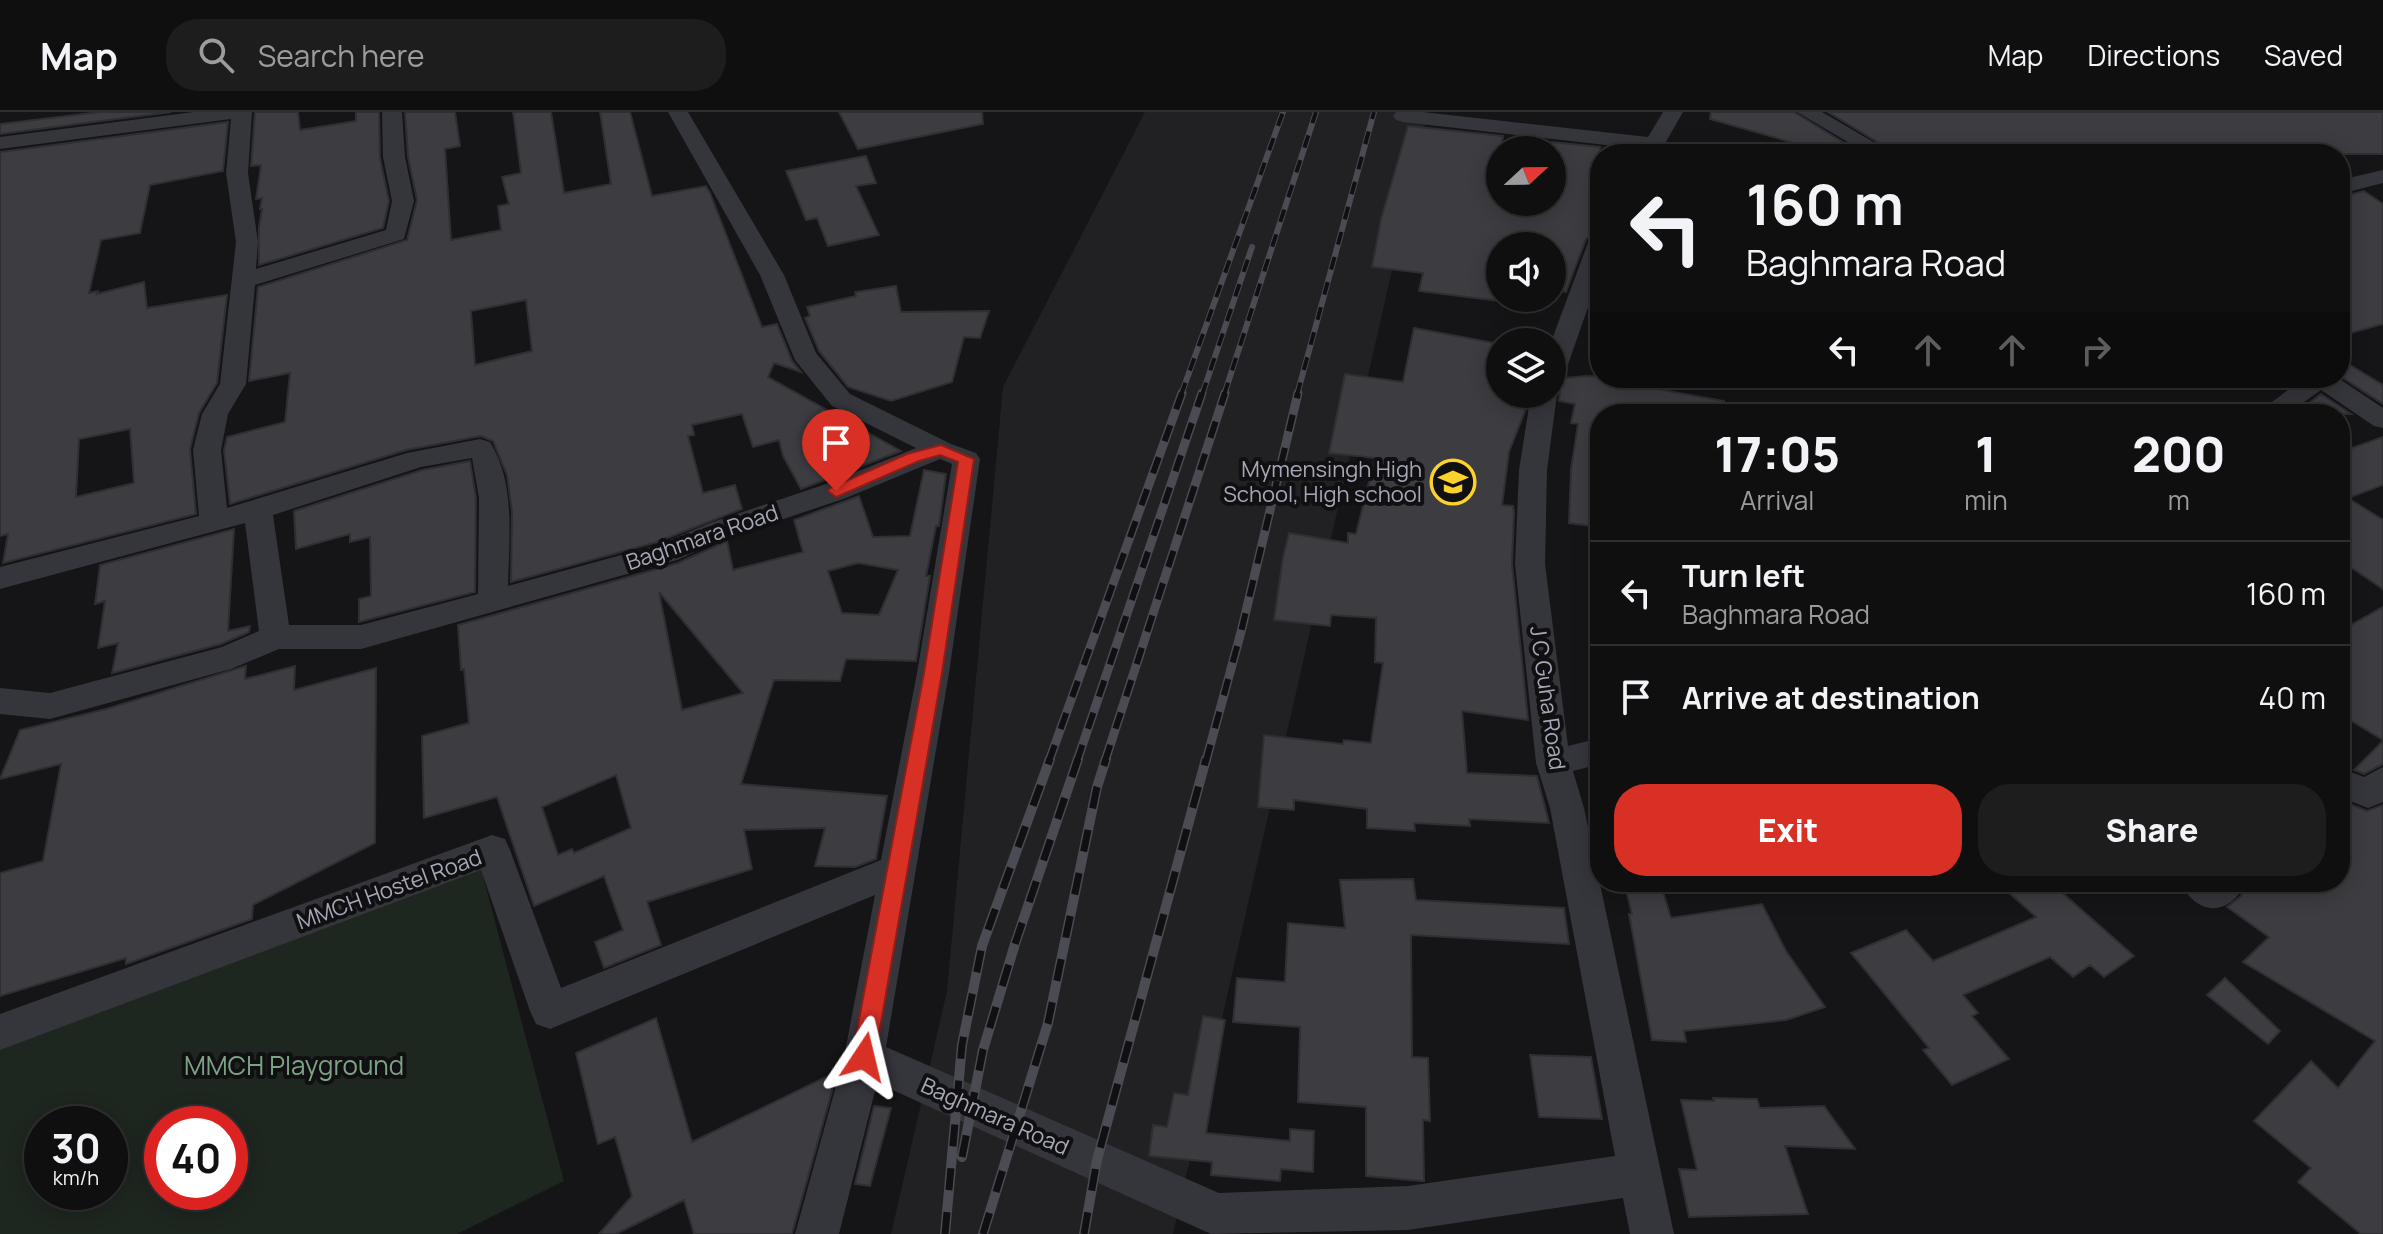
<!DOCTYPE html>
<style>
body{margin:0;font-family:Manrope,sans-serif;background:#1e1d1e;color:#f1f3f6;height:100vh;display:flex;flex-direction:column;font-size:30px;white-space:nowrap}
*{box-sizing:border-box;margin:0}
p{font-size:26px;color:#9c9c9f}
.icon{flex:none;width:44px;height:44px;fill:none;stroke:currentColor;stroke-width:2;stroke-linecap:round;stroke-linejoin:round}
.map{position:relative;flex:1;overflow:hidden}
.details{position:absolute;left:1590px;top:292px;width:760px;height:488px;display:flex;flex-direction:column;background:#100f10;border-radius:32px;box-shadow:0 4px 20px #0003,0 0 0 2px #302f30}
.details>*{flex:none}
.hud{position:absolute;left:1590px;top:32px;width:760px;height:244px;border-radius:32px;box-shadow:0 4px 20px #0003,0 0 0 2px #302f30;background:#100f10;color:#f1f3f6;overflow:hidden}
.needle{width:52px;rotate:68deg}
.controls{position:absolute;left:1486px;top:24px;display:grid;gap:16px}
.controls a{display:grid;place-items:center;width:80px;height:80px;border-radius:50%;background:#100f10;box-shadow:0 4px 20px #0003,0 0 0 2px #302f30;font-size:40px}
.speed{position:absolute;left:24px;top:994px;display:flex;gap:16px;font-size:40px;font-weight:700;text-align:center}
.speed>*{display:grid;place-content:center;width:104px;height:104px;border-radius:50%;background:#100f10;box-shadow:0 4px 20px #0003,0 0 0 2px #302f30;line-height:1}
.speed small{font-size:20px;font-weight:400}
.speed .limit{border:12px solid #d22;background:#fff;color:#111}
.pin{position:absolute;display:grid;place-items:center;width:68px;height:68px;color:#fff;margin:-82px -34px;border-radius:50% 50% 50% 0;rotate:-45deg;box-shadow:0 0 8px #0007}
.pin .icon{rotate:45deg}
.me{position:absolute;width:88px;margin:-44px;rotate:10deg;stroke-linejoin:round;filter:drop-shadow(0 0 6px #0008)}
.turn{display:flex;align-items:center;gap:28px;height:168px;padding:0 24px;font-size:36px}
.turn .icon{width:104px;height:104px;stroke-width:2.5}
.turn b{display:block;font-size:56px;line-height:68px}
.lanes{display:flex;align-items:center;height:76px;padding:0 24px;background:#0003;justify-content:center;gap:40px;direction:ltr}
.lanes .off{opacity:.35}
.eta{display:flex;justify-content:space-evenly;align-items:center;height:136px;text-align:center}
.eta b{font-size:48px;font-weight:800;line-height:56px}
.cta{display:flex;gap:16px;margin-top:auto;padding:16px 24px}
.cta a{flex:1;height:92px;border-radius:32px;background:#d93025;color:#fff;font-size:32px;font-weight:800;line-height:92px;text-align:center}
.cta a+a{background:#1e1d1e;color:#f1f3f6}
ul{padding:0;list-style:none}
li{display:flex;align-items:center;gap:24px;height:104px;padding:0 24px;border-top:2px solid #302f30}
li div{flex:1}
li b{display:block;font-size:30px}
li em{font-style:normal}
header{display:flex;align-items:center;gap:48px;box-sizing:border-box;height:112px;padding:0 40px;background:#100f10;border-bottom:2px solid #302f30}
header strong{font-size:38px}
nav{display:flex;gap:44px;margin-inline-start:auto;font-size:28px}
.search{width:560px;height:72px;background:#1e1d1e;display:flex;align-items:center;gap:20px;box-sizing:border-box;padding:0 28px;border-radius:32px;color:#9c9c9f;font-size:30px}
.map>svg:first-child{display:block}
</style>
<header>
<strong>Map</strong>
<div class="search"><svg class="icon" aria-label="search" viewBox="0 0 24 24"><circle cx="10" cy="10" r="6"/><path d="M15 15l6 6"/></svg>Search here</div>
<nav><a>Map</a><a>Directions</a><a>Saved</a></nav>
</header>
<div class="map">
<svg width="2383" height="1122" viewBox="0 0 2383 1122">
<rect width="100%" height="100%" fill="#151416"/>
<path fill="#212023" d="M1145,0H1428L1173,1122H891L947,879L1003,275Z"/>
<path fill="#1e2620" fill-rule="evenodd" d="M480,753L564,1069L457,1122H0V934ZM42,1012H110V1080H42ZM162,1012H230V1080H162Z"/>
<path fill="#3c3c41" stroke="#2f2e32" stroke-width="2" fill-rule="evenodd" d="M100,0H171L0,22V12Z
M255,0H298L300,18L356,9V0H379L380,46L389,89L383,116L259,153V115L262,97H260L262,86L256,87L261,53L251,54Z
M405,0H455L460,34L445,37L451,128L501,118L498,94L509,92L502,65L521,61L513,0H551L564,81L611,72L600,0H630L652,84L706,74L710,81L762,215L777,212L792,249L801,260L774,251L768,265L901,339L801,377L783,344L779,328L753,335L742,302L692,313L694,323L688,324L703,381L735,373L742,397L657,430L511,470L512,399L507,363L493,329L481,324L406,338L230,392L224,338L227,325L285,310L290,261L249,269L258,175L407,128L417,88L408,45ZM526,188L532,239L475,253L471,199Z
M839,0H982L983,12L858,37Z
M1711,0H1794L1862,42H1814L1815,37L1710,7Z
M1828,0H2383V42H1897Z
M228,10L223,59L150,73L140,121L101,128L89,181L98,179L97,182L144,170L147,196L227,183L217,271L199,301L190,337L196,402L3,451L8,422L0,424V40ZM130,317L134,371L76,385L79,327Z
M1408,14L1503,24L1495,90H1552V30L1600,35V110L1596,119L1586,127L1566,180L1552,178V134L1500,129V189L1419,179L1423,161L1372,155L1381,107Z
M866,44L876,71L856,74L879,123L828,134L817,106L806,108L786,59Z
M2364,79L2383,92V212L2340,224V85Z
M896,174L901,200L989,199L980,226L964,225L952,270L891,289L848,275L819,239L805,206L810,204L807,195L856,184L855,180Z
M1414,216L1500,232V282H1528L1525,299L1509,340L1502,393L1513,394L1514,400L1512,452L1528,608L1462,599L1467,661L1537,664L1549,711L1469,707L1470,714L1414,711L1415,719L1367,716V697L1294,688V698L1258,695L1264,623L1343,632L1344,628L1371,631L1383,551L1375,550L1376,506L1331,503L1330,514L1274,508L1283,445L1289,421L1348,431V421L1356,422L1375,346L1329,341L1345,262L1403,270Z
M2340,247L2383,273V292L2340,264Z
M1586,264L1653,266L1651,276L1724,289L1723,302H1600V415L1569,411L1571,357L1578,312L1571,311L1575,292L1559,289L1560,280L1552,273L1565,266Z
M2321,282L2351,302H2295Z
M2383,325V373L2348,386L2383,408V477L2340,448V340Z
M470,349L476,386L475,480L359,510V487L371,484L370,425L350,430V422L296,437L294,399L422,358Z
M924,358L946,362L939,414H936L926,464H930L916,549L846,547L840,569L774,568L741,672L887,684L876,747L855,755L815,754L825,716L744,718L752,757L647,790L661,833L604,856L595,830L623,818L604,764L534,794L497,685L424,706L422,624L469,611L464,557L461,558L458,513L678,451L727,429L733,458L803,440L794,408L859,384L873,425L910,424ZM858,451L898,458L879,503L842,501L828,459ZM659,480L743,581L682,598ZM616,663L631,716L574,741L572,737L558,743L542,695Z
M234,417L228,519L250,514L249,520L221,532L112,561L118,531L98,536L105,489L95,492L100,453Z
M2383,495V628L2340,602V519Z
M246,554L245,567L295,554L294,578L376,556L375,731L253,793L252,807L126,852V846L0,884V761L43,749L61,652L0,667L20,618L106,597Z
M2383,629V652L2364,662L2354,658Z
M2340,688L2367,699L2383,693V1122H2361L2298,1070L2311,1056L2254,1009L2311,949L2338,976L2375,929L2243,850L2269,825L2227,795L2241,784L2249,770H2340Z
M1413,767L1416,788L1564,796L1569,832L1411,823L1412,945L1428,946L1430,1009L1423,1008L1424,1069H1421L1366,1064V995L1298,990L1300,915L1233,910L1237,866L1285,870L1288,811L1345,816L1340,768Z
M1624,770H1660L1671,806L1762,792L1786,839L1825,895L1786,908L1684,919L1686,930L1652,928L1629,802H1632Z
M1997,770H2050L2134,844L2104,865L2090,853L2073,865L2050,845L1963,883L1978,901L1972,904L2009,947L1952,973L1923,938L1929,936L1851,841L1906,818L1933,849L2036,805Z
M2225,866L2280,919L2268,932L2207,883Z
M1203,904L1225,908L1206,1021L1290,1029V1017L1314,1019L1313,1060L1281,1057L1280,1069L1211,1063L1212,1050L1149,1044L1153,1013L1167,1015L1174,981L1188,983Z
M656,906L692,1030L832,962V979L792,1122H694L684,1088L616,1122H599L632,1084L615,1025L598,1032L576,941Z
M1530,943L1591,945L1602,1007L1539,1005Z
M1713,986L1757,987L1760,996L1824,994L1855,1037L1785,1034L1808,1102L1689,1105L1679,1057L1697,1058L1681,988L1714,989Z
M874,994L891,996L870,1074L855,1072Z"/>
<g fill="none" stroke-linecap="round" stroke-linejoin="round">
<path fill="#35353c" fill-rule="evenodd" d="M194,0H252L248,61L258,130L256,157L386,118L392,89L383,45L382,0H402L405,45L414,89L404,127L255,173L246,272L228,302L221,338L227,396L407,341L480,327L490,330C516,371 509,427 508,474L658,433L710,411L826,372L916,336L832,294L795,248L760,163L668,0H688L784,163L816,241L850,282L951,332L976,341L980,347L949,561L886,935L1219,1081L1408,1074L1615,1044L1550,696L1536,651L1515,452L1519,358L1531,282H1552L1553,276L1557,282L1547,358L1545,452L1568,634L1600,626V652L1573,659L1584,696L1674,1122H1630L1623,1086L1408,1118L1211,1122L877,971L839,1122H795L844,945L875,783L550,917L536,912L530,899L481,758L0,938V902L492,723L505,727L510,738L561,876L881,748L917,561L952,352L940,347L846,386L730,425L677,448L361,537H279L231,557L50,607L0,602V576L50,581L222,535L259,519L245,411L0,477V455L199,404L193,338L202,302L220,272L236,130L226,61L231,7L0,37V25ZM472,346L479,386L478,482L361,513H289L273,403L421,355Z
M1396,0H1422L1648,25L1663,0H1683L1659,42H1637L1641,37L1403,10L1396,8L1393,4Z
M1797,0H1822L1894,42H1868Z
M2383,58V71L2340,82V68Z
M1600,121V161L1565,261L1561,266L1552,269L1551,230L1589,128L1592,123Z
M2304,266H2338L2383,296V316L2374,314L2321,278L2287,302H2256Z
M2383,655V690L2368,696L2340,685V656L2364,665Z
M2180,770H2246C2230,805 2197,805 2180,770Z"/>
<g stroke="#4a4b53" stroke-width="6">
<path id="rail-far2" d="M1181,283L1283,0
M1202,283L1252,135
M1224,283L1316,0
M1297,283L1374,0"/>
</g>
<g stroke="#4a4b53" stroke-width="9">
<path id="rail-far1" d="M1049,649L1182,281
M1077,649L1202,281
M1105,649L1225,281
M1206,649L1241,520L1298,281"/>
</g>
<g stroke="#4a4b53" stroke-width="10">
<path id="rail" d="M962,1045L983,938L1015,832L1078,647
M945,1122L962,933L982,834L1050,647
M983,1122L1048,911L1097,675L1106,647
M1084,1122L1097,1048L1206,647"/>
</g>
<use href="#rail-far2" stroke="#100f11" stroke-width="4" stroke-dasharray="13" stroke-linecap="butt"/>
<use href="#rail-far1" stroke="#100f11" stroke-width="6" stroke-dasharray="17" stroke-linecap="butt"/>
<use href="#rail" stroke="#100f11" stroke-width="7" stroke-dasharray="22" stroke-linecap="butt"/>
</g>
<path fill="#d93025" stroke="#8d1f18" stroke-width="2" d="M941,333L974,347L942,561L875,945L872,953L864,956L856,953L852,945L924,561L958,350L940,343L919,349L841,383L836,385L828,379L830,376L907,342Z"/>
<defs>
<g id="school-ring" transform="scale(2.3)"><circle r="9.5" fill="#100f11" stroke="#fad229" stroke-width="1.5"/><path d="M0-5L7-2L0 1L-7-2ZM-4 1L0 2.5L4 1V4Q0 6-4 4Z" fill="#fad229"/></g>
</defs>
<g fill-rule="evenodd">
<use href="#school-ring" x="1453" y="370"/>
</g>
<g text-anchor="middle" stroke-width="8" stroke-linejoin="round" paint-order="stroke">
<g font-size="22" fill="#a6a8b7" stroke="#100f11" text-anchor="end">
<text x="1422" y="365">Mymensingh High<tspan x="1422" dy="25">School, High school</tspan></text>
</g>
<g font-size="22" fill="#a6a8b7" stroke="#100f11">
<text transform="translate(702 425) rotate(-19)" y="8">Baghmara Road</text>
<text transform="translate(1548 586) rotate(82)" y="8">J C Guha Road</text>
<text transform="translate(389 777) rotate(-20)" y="8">MMCH Hostel Road</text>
<text transform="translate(995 1004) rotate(24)" y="8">Baghmara Road</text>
</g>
<g font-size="26" fill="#7ca384" stroke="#100f11">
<text x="294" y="963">MMCH Playground</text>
</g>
</g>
</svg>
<div class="controls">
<a><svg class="needle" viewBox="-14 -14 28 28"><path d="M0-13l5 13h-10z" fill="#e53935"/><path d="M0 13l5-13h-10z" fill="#9c9c9f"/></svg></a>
<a><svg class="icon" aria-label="sound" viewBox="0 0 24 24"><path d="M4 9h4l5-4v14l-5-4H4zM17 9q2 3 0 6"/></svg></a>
<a><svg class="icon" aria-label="layers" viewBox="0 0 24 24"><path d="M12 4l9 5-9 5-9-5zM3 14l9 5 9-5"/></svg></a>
</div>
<div class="speed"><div>30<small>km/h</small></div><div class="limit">40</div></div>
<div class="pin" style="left:836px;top:379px;background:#d93025"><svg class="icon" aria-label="arrive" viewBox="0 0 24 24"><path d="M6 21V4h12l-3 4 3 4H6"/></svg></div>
<svg class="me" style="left:864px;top:945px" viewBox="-20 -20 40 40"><path d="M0-17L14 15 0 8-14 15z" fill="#d93025" stroke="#fff" stroke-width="4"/></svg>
<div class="hud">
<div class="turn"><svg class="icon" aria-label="left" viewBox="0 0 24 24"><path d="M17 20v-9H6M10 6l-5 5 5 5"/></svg><div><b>160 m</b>Baghmara Road</div></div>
<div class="lanes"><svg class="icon" aria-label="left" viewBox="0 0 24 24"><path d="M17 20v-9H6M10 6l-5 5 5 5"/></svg><svg class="icon off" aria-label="ahead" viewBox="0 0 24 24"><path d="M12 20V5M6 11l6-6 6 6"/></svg><svg class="icon off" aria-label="ahead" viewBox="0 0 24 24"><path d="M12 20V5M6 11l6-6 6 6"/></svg><svg class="icon off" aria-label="right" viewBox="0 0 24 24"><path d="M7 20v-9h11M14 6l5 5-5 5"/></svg></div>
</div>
<section class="details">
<div class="eta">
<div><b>17:05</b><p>Arrival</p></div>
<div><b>1</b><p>min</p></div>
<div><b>200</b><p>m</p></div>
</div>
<ul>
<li><svg class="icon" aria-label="left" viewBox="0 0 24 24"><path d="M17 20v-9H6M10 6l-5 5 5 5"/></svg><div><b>Turn left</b><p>Baghmara Road</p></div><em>160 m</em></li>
<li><svg class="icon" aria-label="arrive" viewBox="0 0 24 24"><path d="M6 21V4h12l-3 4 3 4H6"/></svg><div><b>Arrive at destination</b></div><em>40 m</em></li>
</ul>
<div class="cta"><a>Exit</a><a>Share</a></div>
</section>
</div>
